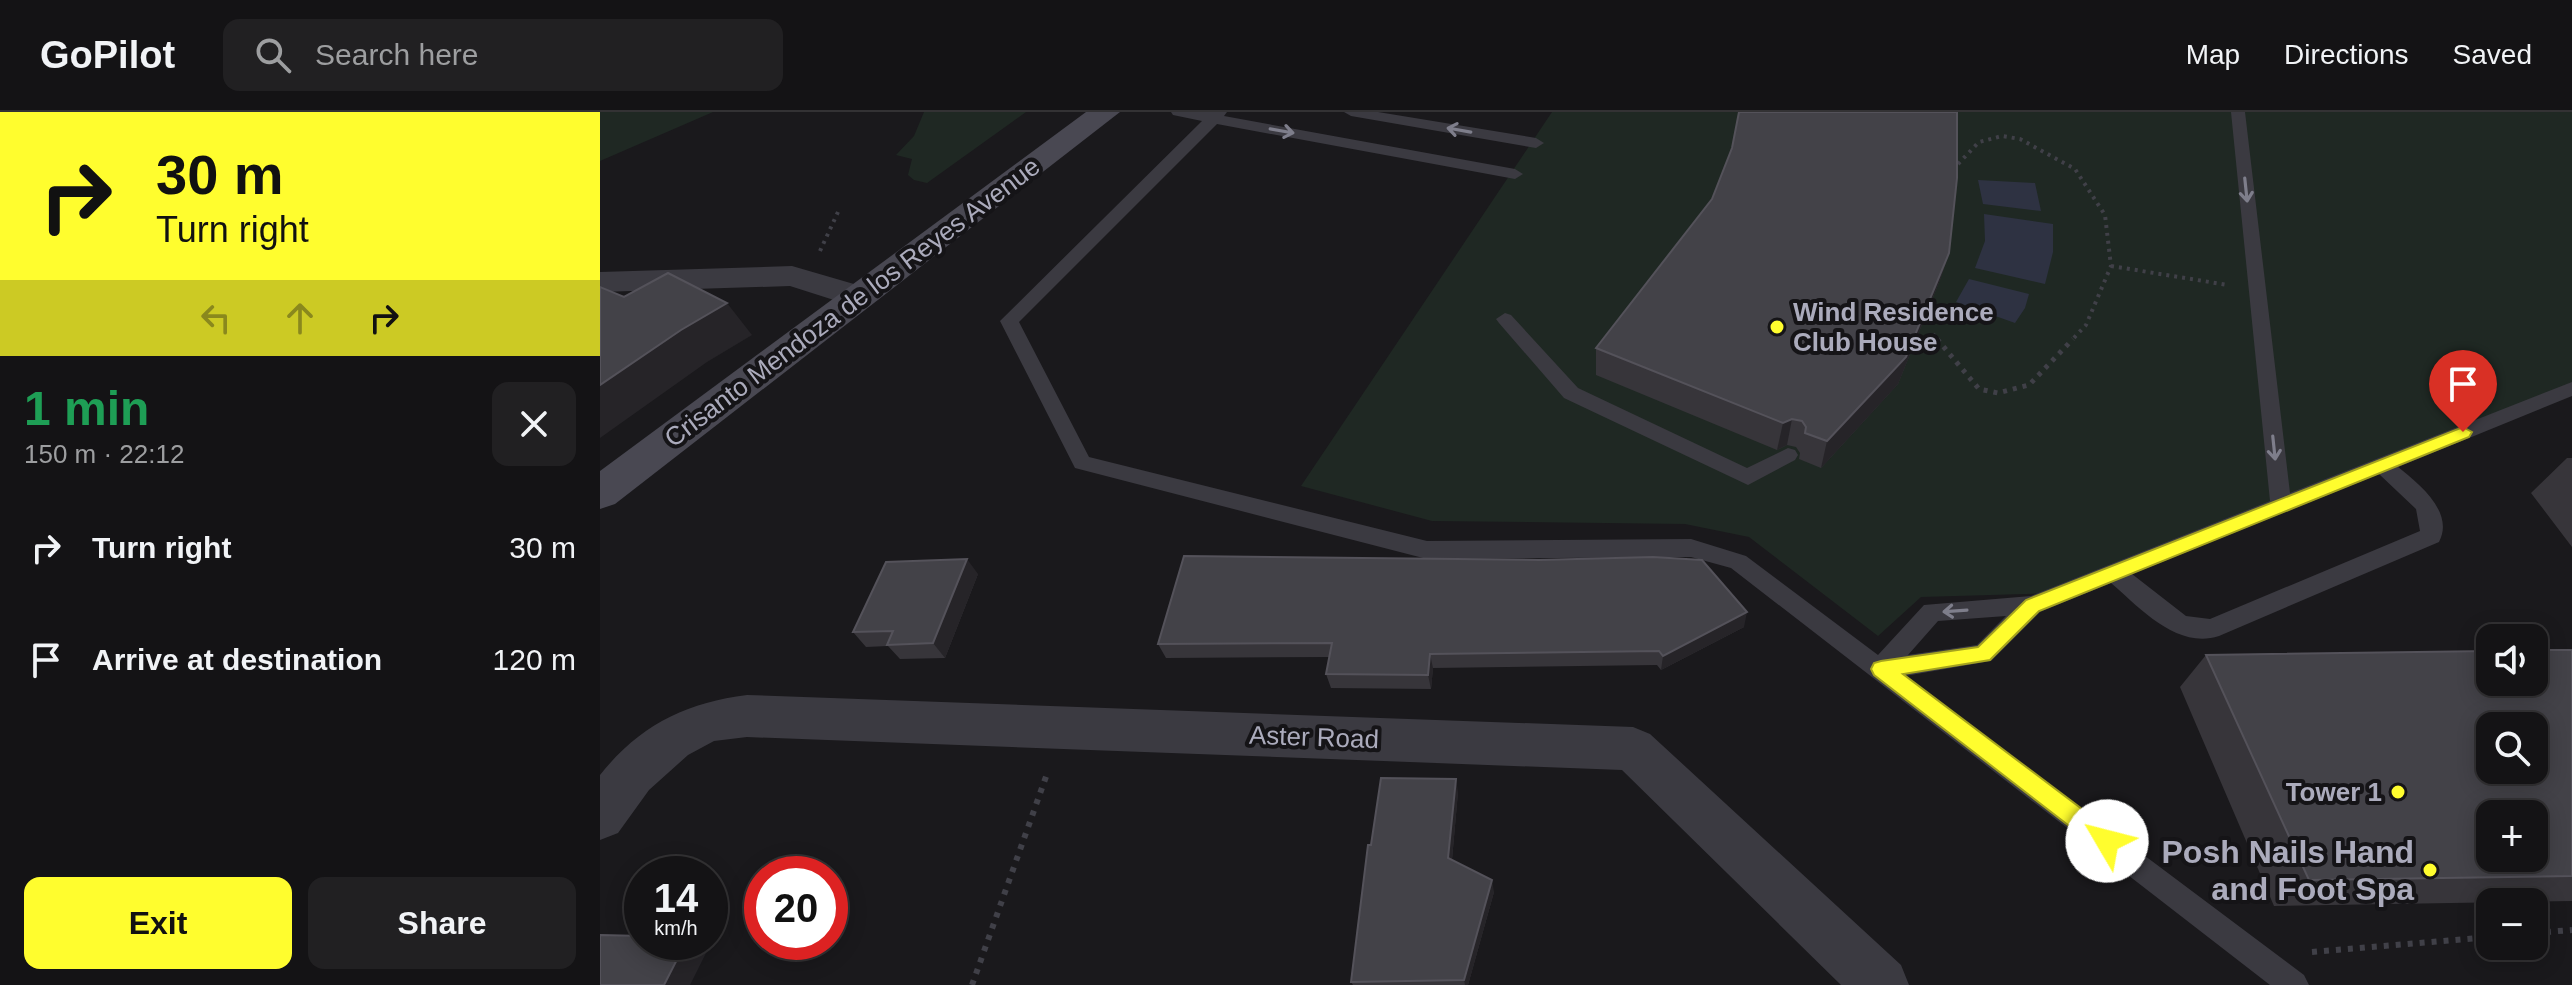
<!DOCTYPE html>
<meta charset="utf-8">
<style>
body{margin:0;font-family:Helvetica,sans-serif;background:#212022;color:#f1f3f6;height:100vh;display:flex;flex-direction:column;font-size:30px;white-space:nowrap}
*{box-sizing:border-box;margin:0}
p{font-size:26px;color:#9d9ea0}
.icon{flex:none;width:44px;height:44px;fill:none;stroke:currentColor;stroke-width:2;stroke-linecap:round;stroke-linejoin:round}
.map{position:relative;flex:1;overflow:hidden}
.panel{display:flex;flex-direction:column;background:#141315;width:600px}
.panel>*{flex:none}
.banner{background:#fffd2e;color:#111;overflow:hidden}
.controls{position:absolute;left:1876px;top:512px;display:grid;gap:16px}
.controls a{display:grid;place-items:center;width:72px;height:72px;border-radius:16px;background:#141315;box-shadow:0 4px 20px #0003,0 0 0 2px #333234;font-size:40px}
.speed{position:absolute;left:24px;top:744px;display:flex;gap:16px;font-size:40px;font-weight:700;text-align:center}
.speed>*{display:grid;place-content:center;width:104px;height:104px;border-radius:50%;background:#141315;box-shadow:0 4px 20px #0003,0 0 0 2px #333234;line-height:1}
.speed small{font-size:20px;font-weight:400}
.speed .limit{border:12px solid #d22;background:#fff;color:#111}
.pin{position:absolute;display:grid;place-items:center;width:68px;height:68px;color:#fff;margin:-82px -34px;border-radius:50% 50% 50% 0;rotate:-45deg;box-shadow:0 0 8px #0007}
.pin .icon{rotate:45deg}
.me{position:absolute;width:88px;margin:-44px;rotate:307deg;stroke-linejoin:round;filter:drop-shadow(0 0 6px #0008)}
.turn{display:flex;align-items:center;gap:28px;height:168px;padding:0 24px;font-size:36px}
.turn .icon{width:104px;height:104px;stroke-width:2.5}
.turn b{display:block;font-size:56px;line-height:68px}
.lanes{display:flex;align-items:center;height:76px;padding:0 24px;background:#0003;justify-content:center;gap:40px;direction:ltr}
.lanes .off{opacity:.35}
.round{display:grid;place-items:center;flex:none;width:84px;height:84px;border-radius:16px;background:#212022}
.headline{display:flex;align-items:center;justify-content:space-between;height:136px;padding:0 24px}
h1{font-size:48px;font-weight:600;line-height:60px;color:#1e9e55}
.primary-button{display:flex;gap:16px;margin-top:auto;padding:16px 24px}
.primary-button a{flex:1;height:92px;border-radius:16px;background:#fffd2e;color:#111;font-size:32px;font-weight:600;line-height:92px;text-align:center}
.primary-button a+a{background:#212022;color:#f1f3f6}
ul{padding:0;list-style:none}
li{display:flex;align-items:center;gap:24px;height:112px;padding:0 24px}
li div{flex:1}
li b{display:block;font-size:30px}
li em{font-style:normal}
header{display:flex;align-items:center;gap:48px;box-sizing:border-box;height:112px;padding:0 40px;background:#141315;border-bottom:2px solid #333234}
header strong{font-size:38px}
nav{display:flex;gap:44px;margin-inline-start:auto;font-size:28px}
.search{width:560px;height:72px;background:#212022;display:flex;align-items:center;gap:20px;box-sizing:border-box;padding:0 28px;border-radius:16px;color:#9d9ea0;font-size:30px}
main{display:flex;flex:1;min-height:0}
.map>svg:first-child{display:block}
</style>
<header>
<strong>GoPilot</strong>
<div class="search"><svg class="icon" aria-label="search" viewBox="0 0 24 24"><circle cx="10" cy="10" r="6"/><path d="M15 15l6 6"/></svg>Search here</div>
<nav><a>Map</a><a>Directions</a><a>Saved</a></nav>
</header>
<main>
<section class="panel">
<div class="banner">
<div class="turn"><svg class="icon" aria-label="right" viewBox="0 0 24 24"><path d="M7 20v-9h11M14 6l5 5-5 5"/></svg><div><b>30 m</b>Turn right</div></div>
<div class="lanes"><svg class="icon off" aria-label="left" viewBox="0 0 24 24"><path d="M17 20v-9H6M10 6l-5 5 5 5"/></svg><svg class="icon off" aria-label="ahead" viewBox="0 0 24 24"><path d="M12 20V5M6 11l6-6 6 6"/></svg><svg class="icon" aria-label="right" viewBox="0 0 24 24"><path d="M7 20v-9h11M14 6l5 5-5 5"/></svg></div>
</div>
<div class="headline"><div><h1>1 min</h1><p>150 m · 22:12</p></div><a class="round"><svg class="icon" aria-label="close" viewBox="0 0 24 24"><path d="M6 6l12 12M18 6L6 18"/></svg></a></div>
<ul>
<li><svg class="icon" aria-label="right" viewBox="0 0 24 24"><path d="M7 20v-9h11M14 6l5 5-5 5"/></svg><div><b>Turn right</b></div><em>30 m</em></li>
<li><svg class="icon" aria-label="arrive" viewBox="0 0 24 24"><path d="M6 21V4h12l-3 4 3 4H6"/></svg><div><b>Arrive at destination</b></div><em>120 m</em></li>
</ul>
<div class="primary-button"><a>Exit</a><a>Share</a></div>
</section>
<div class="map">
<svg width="1972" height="873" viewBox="0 0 1972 873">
<rect width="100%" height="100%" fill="#1a191c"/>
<path fill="#1f2823" d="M0,0H113L0,49Z
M324,0H426L327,71L314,68L308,63L312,47L296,43L314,24Z
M952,0H1972V277L1463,481L1321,485L1278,524L1149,425L1085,412L832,409L701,374Z"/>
<path fill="#2e3242" d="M1378,68L1435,71L1441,99L1383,92Z
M1384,102L1453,112V140L1445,172L1375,156L1385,129Z
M1369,167L1429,182L1425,196L1415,211L1356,190Z"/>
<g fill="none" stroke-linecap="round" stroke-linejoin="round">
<path stroke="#404048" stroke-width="4" stroke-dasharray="3 5" stroke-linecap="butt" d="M1358,52L1379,30L1402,24L1420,27L1475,57L1505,103L1511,154L1486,213L1471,229
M220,139L238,100
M1511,154L1628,173
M1333,222L1339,229"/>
<path stroke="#404048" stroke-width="5" stroke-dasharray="4 6" stroke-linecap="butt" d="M1337,227L1379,277L1398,281L1429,273L1473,227"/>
<path stroke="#404048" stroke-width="6" stroke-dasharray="5 7" stroke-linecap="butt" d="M1934,821L1972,818
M1712,840L1890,825
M372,873L448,659"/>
<path fill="#3b3a41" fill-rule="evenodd" d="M571,0H627L624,4L915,57L923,62L915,67L617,12L419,210L489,345L827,429L1091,427L1146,444L1278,543L1324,493L1431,484L1670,389L1631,0H1645L1690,381L1972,270V284L1798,355C1818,371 1855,400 1839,430L1619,524C1577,538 1539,495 1511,471L1440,500L1391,549L1305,564L1704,863L1709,873H1670L1131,456L1091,445L827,447L475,356L400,209L602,9L573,3ZM1779,362L1816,397L1820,419L1610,507L1586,504L1532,462ZM1406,504L1377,533L1308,543L1338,509Z
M744,0H778L936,26L944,31L936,36L751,4Z
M905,201L911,203L978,276L1147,356L1188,336L1195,338L1198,343L1195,348L1148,373L964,286L899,211L896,207Z"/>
<path fill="#3b3a41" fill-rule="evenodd" d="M192,154L271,177L276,185L271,193L259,196L190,174L0,180V160Z
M147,583L1033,615L1050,622L1301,853L1309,873H1241L1022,658L147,625L114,629L88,643L49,678L18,721L0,728V663C40,613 85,591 147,583Z"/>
<path fill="#494852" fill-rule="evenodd" d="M486,0H520L15,392L0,397V359Z"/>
</g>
<path fill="#37353a" d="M1349,141L1340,168L1298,272L1221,356L1199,347L1200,341L1196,335L1187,333L1177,338L996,263V236Z
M1967,346H1972V435L1931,381Z
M378,462L345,546L300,547L288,534L266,535L253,520Z
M1144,515L1061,558L1057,553L833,556L831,577L731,576L726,562L729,545L566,546L558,532Z
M1972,538V789L1674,794L1580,575L1606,543Z
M858,680L852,748L894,780L868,873H753L751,870L771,733Z"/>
<path fill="#262428" d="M1349,141L1340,168L1298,272L1221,356L1227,329Z
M127,191L152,223L107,250L0,326V273L81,218Z
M1192,307L1187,333L1177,338L1183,311Z
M367,447L378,462L345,546L333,531Z
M1147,500L1144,515L1061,558L1063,544Z
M830,542L833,556L831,577L828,563Z
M856,667L858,680L851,758L848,746Z
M892,768L894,780L868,873H865L864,868Z
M86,830H100L109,835L90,873H64Z"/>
<path fill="#434248" stroke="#54525a" stroke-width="2" fill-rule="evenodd" d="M1139,0H1357V66L1349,141L1306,245L1227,329L1205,321L1206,315L1202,309L1192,307L1183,311L996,236L1112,87L1132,36Z
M68,161L127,191L81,218L0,273V175L24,185Z
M584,444L939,448L1053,445L1102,448L1147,500L1063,544L1059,539L830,542L828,563L726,562L732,531L558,532Z
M367,447L333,531L287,533L293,519L253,520L286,450Z
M1934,538H1972V764L1709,768L1606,543L1890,539V570H1934ZM1890,614H1934V658H1890ZM1890,702H1934V746H1890Z
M781,666L856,667L848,746L892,768L864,868L751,870L768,733H771Z
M0,823L42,824V830H86L64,873H0Z"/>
<defs><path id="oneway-shaft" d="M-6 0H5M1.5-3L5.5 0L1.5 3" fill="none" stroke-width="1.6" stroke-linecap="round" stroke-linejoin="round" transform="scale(2)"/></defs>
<g stroke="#7e7e8b">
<use href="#oneway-shaft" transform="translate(859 18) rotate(-170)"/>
<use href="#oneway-shaft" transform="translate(682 19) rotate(10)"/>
<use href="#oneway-shaft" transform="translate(1646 78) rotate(84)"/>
<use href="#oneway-shaft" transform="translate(1674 336) rotate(84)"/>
<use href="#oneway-shaft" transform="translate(1355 499) rotate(176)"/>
</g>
<path fill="#fffd2e" stroke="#a6a41e" stroke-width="2" d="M1863,315L1872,320L1869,325L1439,499L1390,548L1303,562L1515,722L1518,729L1515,737L1507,740L1499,737L1274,563L1271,557L1274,551L1281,549L1378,535L1426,488Z"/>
<g fill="#fffd2e" stroke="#151417" stroke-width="3">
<circle cx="1177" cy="215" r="8"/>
<circle cx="1798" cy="680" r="8"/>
<circle cx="1830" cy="758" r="8"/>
</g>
<g text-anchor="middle" stroke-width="8" stroke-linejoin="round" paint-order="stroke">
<g font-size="26" fill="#ababbc" stroke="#151417">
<text transform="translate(252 190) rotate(-37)" y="9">Crisanto Mendoza de los Reyes Avenue</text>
<text transform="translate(714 625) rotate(2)" y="9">Aster Road</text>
</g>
<g font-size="26" font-weight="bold" fill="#ababbc" stroke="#151417" text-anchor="start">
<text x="1193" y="209">Wind Residence<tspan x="1193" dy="30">Club House</tspan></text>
<text x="1782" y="689" text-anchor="end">Tower 1</text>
</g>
<g font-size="32" font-weight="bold" fill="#ababbc" stroke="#151417" text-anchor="end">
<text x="1814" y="751">Posh Nails Hand<tspan x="1814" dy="37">and Foot Spa</tspan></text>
</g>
</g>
</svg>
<div class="controls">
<a><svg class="icon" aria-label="sound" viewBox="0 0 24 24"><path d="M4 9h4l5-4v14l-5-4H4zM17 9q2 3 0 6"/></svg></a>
<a><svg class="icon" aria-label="search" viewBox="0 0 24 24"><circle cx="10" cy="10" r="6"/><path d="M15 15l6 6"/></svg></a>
<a>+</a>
<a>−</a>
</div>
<div class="speed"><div>14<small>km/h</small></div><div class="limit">20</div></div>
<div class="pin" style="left:1863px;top:320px;background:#d93025"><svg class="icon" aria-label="arrive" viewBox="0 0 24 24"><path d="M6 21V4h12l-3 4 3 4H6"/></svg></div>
<svg class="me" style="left:1507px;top:729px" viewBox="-20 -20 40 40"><circle r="19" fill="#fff"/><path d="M0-13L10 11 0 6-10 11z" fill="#fffd2e"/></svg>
</div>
</main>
